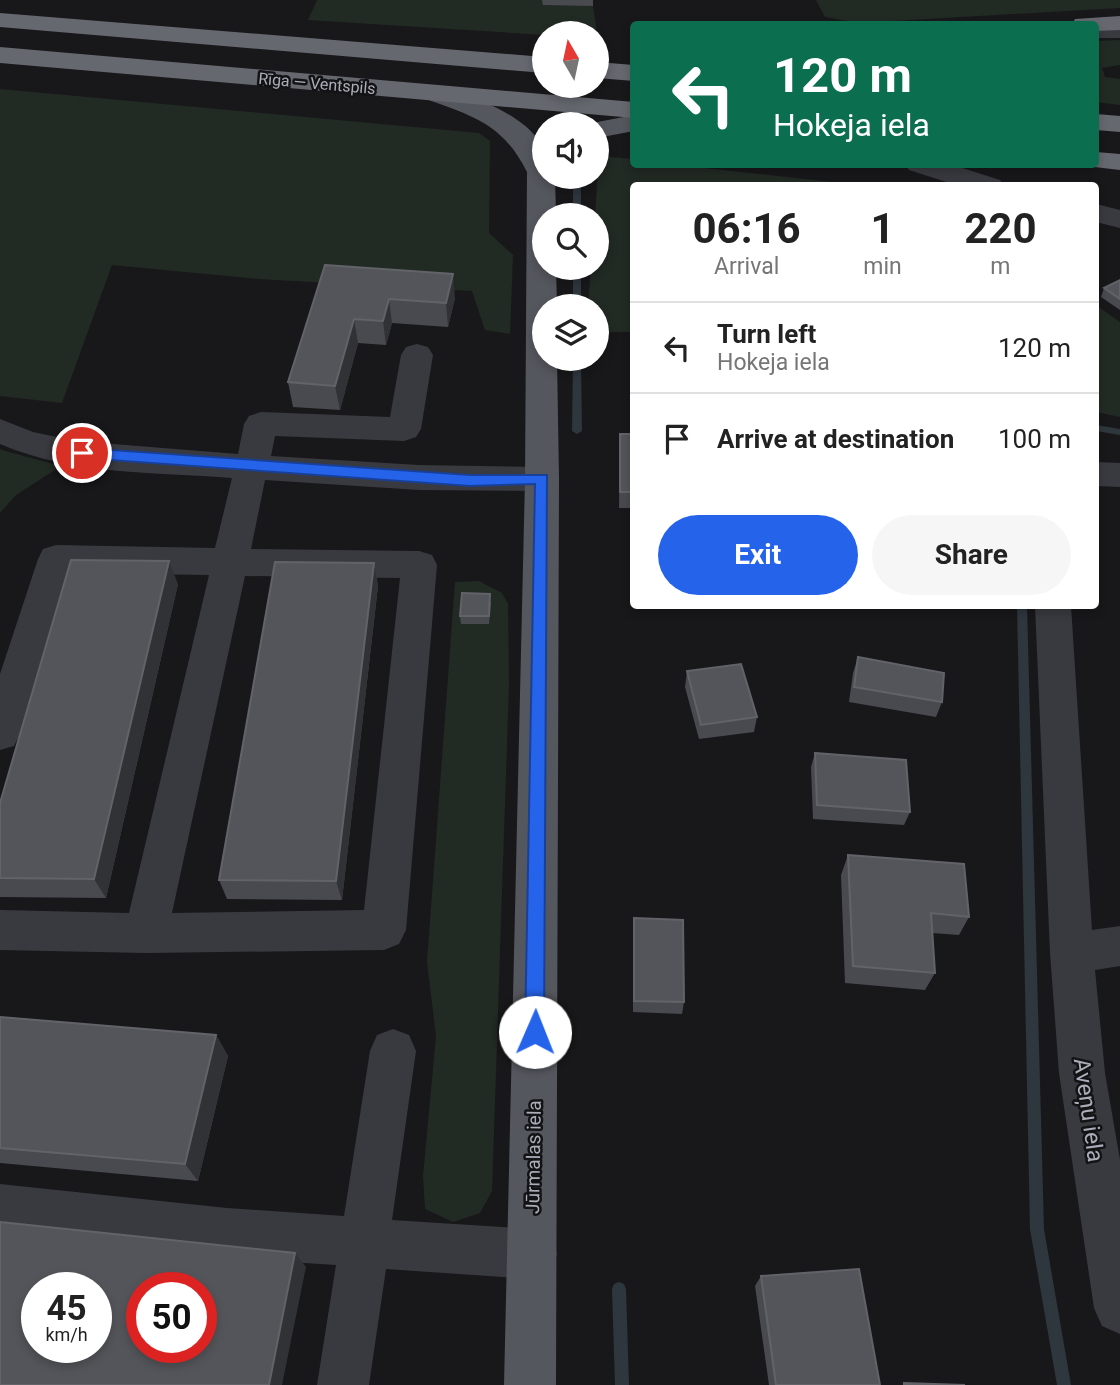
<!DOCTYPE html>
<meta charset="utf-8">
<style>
body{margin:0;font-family:Roboto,sans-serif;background:#f6f6f6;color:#222;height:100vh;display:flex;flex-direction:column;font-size:26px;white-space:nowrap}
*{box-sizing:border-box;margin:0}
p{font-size:23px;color:#767676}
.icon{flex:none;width:38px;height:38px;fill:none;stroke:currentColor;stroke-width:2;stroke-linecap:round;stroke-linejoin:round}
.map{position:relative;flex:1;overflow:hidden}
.details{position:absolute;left:630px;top:182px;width:469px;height:427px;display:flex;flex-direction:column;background:#fff;border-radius:7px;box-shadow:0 4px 10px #0003}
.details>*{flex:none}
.hud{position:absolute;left:630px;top:21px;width:469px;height:147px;border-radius:7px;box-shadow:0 4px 10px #0003;background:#0b6e4f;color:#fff;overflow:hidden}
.needle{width:46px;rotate:351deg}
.fabs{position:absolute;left:532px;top:21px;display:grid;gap:14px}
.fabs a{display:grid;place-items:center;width:77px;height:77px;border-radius:50%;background:#fff;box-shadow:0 4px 10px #0003;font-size:35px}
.speed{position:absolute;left:21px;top:1272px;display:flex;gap:14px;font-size:35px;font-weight:700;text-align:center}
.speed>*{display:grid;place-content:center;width:91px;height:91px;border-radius:50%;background:#fff;box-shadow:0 4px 10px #0003;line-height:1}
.speed small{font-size:18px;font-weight:400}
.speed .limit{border:10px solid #d22;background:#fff;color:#111}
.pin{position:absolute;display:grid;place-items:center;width:60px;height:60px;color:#fff;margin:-30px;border:4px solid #fff;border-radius:50%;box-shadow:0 2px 7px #0007}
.me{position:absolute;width:77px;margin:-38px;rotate:1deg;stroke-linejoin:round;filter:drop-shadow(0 0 5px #0008)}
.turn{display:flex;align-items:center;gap:24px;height:147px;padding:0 28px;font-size:32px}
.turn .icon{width:91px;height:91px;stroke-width:2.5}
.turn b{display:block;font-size:49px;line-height:60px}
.eta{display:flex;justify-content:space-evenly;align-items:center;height:119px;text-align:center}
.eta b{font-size:42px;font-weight:700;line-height:49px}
.primary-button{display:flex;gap:14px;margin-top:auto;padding:14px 28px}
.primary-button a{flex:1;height:80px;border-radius:42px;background:#2563eb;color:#fff;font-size:28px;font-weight:700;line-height:80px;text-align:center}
.primary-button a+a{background:#f6f6f6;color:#222}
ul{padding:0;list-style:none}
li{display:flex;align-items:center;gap:21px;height:91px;padding:0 28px;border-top:2px solid #e0e0e0}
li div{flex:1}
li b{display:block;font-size:26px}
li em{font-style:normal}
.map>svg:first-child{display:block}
</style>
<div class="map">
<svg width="1120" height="1385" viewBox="0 0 1120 1385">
<rect width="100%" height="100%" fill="#18181a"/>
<path fill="#222a24" d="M317,0H592L598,39L597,33L544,35L308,20Z
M816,0H1120V8L859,23L825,17Z
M1120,40V65L1102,68L1105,77L1120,79V105L1096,102V41Z
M0,89L479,133L490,141L489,233L513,255L510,334L485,330L472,291L258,279L112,265L62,403L0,396Z
M599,156L633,159L634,164L677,165L859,185L634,186L633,332H597V306H588L591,268H597L595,215Z
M1096,305L1120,322V417L1096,412Z
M0,449L5,451L61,466L16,495L0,513Z
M479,581L502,593L508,604L509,684L492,1191L480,1213L453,1222L425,1209L423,1176L436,1036L427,962L455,582Z"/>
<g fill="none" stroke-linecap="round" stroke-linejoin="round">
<path fill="#2e363e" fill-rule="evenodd" d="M573,177H581V215H573Z
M573,268H581V306H573Z
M573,359H581L582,431L577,434L572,431Z
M1096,425L1120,429V435L1096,431Z
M1017,606H1027L1044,1229L1071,1385H1057L1030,1229Z
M619,1282L624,1284L626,1289L629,1385H615L612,1289L614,1284Z"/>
<path fill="#393a3f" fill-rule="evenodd" d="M1120,22V38H1096V24H1092Z
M905,164H950L1000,180L1004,186H959L909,170Z
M1096,204L1120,210V228L1096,222Z
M417,344L428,347L433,355L421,429L416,437L404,441L275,436L271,456L419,465L542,467L554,470L559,479L554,488L542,491L419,490L265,480L251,549L419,551L432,555L437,565L406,930L399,944L384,950L146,953L0,950V910L129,913L209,575L70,573L20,734L14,746L0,750V674L38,559L43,549L56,545L215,548L232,478C155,472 72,475 0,444V419L33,432L76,441L238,454L244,424L249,416L261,412L390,417L401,355L406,347ZM245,576L400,578L364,910L172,913Z
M1096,462L1120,463V487L1096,486Z
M1035,606H1071L1092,930L1120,926V966L1095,970L1105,1073L1120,1160V1334L1102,1326L1094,1308L1059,1073L1050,953Z
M393,1029L409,1035L416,1051L392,1220L532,1229L550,1236L557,1254L550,1272L532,1279L386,1269L369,1385H317L336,1265L227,1258L0,1232V1184L227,1208L344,1216L370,1051L377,1035Z"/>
<path fill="#55575e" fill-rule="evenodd" d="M435,85C466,93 538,118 544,154C545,161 544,170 544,177H555L556,215H544V268H556L557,306H544V359H557L559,479L556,1385H504L525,479L527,172C503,124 473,116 426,99L422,93L426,87Z
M634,115V131L597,138V124H587Z"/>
<path fill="#666870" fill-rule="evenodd" d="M0,13L544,57V73L0,27Z
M1120,16V30L1096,31V24H1072L1075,19Z
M0,47L634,102V118L0,63Z
M597,62L634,65V81L597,78Z
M1096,114L1120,116V132L1096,130Z
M1096,152L1120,154V170L1086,166L1096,164Z"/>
</g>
<path fill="#494a4f" d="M542,0H593V6L543,5Z
M325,265L455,298L448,327L392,323L386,345L358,343L340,410L293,407L288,382Z
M1120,280V310L1101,297L1104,288Z
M620,434H634V508H619Z
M374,563L378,586L342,900L227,899L219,880Z
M178,584L106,898L0,897V803Z
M491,602L489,624H461L460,616Z
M858,657L942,702L936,717L849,702L853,673Z
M687,671L757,717L754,732L699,739L685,687Z
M815,753L910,812L904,825L813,819L811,767Z
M848,855L969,917L959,935L932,933L935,973L925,990L845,983L841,875Z
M634,918L684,1002L682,1014L633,1012V931Z
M0,1017L216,1035L228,1056L198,1181L0,1163Z
M761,1276L880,1385H769L755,1286Z"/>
<path fill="#313235" d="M453,274L455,298L448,327L446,303Z
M389,299L392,323L386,345L383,321Z
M354,319L358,343L340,410L335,386Z
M169,561L178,584L106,898L94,879Z
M374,563L378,586L342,900L336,881Z
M216,1035L228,1056L198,1181L185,1164Z
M295,1253L306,1267L282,1385H269Z"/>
<path fill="#54555a" stroke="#626369" stroke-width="2" fill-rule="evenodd" d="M325,265L453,274L446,303L389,299L383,321L354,319L335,386L288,382Z
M1120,280V299L1104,288Z
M620,434H634V492H620Z
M71,560L169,561L94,879L0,878V803Z
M275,562L374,563L336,881L219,880Z
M462,593L490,594L489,616H460Z
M858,657L944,673L942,702L854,687Z
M741,664L757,717L701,725L687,671Z
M815,753L906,760L910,812L817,805Z
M848,855L964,864L969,917L931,913L935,973L853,966Z
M634,918L683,920L684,1002L634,1001Z
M0,1017L216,1035L185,1164L0,1148Z
M0,1222L295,1253L269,1385H0ZM37,1288H96V1348H37ZM142,1288H201V1348H142Z
M859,1269L880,1385H776L761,1276Z
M904,1383L965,1385H904Z"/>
<path fill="#2563eb" stroke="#184099" stroke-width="2" d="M82,448L470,475H547L544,1032L541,1039L535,1041L528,1039L525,1032L535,484L470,486L82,458L75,453Z"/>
<g text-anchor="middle" stroke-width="5" stroke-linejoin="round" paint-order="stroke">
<g font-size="16" fill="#abaeb9" stroke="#131315">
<text transform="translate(317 83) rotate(5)" y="6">Rīga — Ventspils</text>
</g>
<g font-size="19" fill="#abaeb9" stroke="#131315">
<text transform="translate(533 1157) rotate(-89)" y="7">Jūrmalas iela</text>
</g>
<g font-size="23" fill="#abaeb9" stroke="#131315">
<text transform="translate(1089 1110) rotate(82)" y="8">Aveņu iela</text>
</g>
</g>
</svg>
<div class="fabs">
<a><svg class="needle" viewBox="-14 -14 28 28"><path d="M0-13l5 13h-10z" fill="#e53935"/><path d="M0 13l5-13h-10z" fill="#767676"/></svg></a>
<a><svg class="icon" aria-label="sound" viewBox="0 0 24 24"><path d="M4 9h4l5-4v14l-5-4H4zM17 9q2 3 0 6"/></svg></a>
<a><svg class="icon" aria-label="search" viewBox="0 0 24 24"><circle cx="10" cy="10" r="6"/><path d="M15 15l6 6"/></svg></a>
<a><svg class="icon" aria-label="layers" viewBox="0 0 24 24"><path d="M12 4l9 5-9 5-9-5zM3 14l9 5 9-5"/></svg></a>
</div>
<div class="speed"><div>45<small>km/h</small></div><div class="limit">50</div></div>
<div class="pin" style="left:82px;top:453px;background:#d93025"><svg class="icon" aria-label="arrive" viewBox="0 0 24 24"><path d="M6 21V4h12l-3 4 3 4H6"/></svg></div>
<svg class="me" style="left:535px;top:1032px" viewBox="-20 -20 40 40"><circle r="19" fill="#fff"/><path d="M0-13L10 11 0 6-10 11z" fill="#2563eb"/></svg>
<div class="hud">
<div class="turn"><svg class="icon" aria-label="left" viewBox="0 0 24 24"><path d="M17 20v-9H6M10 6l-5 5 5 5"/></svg><div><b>120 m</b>Hokeja iela</div></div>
</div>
<section class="details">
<div class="eta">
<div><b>06:16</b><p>Arrival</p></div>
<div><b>1</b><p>min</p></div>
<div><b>220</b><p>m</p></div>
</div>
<ul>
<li><svg class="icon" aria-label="left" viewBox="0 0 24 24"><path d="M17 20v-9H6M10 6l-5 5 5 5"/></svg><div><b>Turn left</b><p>Hokeja iela</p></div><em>120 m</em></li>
<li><svg class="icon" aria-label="arrive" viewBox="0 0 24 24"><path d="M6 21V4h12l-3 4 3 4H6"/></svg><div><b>Arrive at destination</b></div><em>100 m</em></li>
</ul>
<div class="primary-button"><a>Exit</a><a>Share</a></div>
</section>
</div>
